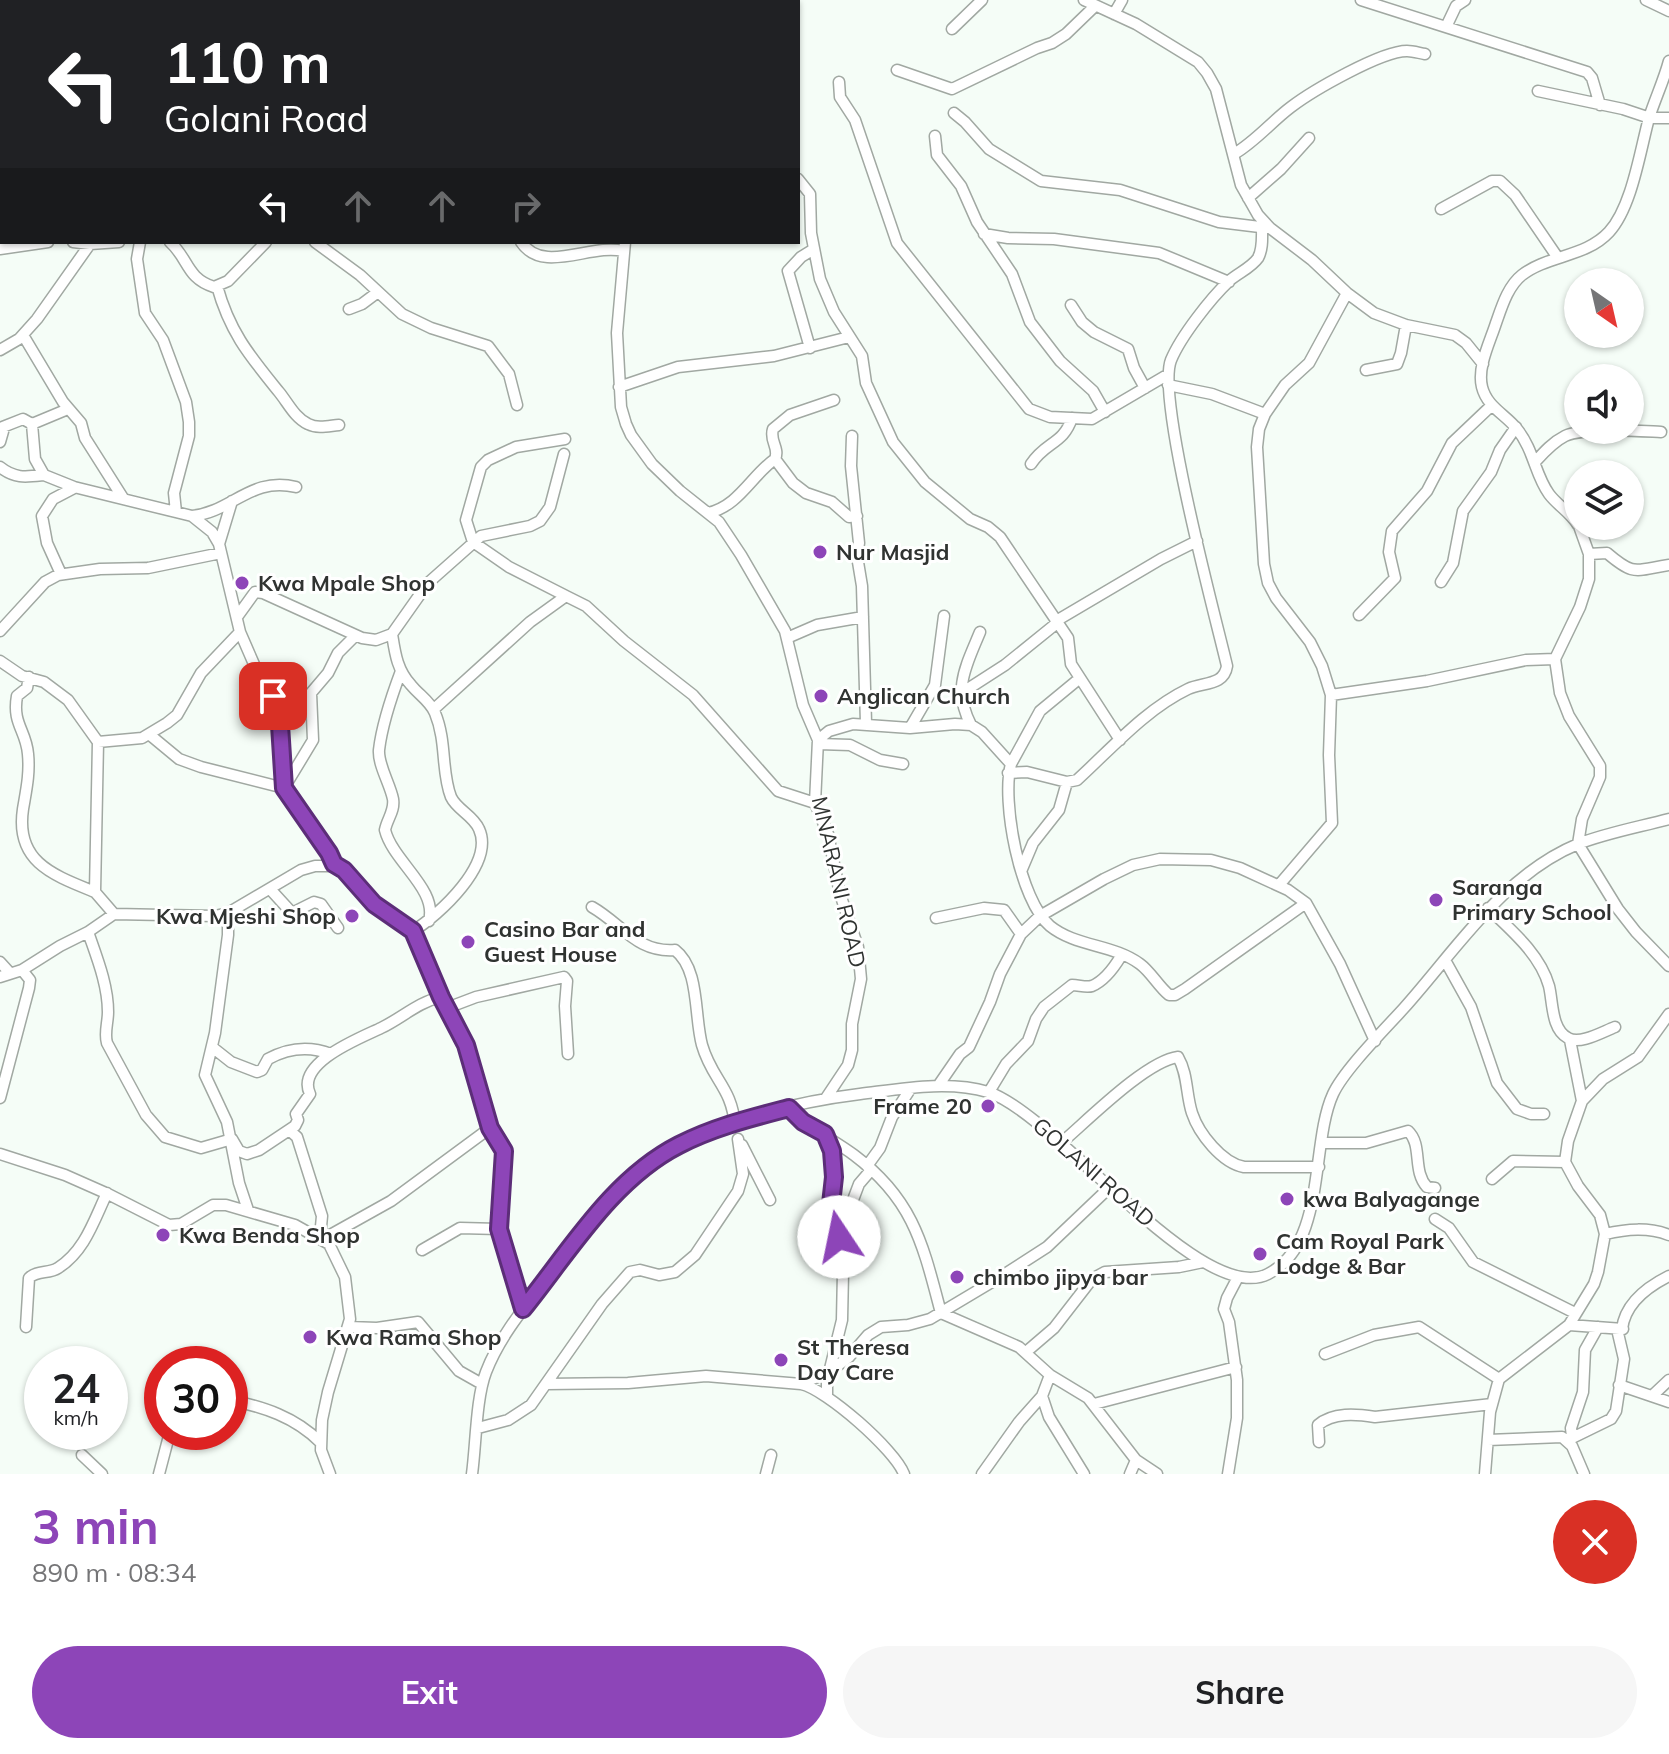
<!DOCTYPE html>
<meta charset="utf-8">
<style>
body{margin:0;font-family:Mulish,sans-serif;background:#f6f6f6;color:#202124;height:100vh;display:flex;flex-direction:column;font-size:30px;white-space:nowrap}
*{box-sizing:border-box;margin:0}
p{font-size:26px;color:#757577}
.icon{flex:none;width:44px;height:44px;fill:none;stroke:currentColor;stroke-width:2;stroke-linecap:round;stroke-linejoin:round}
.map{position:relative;height:1474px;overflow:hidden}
.side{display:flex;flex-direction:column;background:#fff;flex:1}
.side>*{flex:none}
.hud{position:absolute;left:0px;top:0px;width:800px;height:244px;box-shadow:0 2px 6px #0004;background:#202124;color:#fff;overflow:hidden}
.needle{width:52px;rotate:146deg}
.fabs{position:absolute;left:1564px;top:268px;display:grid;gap:16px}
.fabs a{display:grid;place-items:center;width:80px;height:80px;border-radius:50%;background:#fff;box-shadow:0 2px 6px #0004;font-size:40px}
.speed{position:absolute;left:24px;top:1346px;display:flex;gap:16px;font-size:40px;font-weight:700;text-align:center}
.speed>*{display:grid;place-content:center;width:104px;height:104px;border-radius:50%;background:#fff;box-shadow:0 2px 6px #0004;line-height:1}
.speed small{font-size:20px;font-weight:400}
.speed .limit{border:12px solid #d22;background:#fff;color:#111}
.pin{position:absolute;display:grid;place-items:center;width:68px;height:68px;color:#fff;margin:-34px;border-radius:16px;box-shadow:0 4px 12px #0006}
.me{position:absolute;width:88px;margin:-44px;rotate:349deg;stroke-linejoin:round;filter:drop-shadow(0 0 6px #0008)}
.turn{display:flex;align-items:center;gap:28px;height:168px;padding:0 32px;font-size:36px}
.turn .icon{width:104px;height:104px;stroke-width:2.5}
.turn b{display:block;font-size:56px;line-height:68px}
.lanes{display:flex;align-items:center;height:76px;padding:0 32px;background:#0003;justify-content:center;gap:40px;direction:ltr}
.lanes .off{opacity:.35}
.round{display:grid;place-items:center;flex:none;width:84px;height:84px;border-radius:42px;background:#f6f6f6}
.overview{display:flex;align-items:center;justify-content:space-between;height:136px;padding:0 32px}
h1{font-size:48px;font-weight:700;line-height:60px;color:#8d45b8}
.primary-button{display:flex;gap:16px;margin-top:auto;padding:16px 32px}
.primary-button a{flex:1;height:92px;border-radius:48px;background:#8d45b8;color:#fff;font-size:32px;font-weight:700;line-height:92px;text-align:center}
.primary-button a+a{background:#f6f6f6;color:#202124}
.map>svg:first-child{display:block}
</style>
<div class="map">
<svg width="1669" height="1474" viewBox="0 0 1669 1474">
<rect width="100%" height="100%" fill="#f5fdf7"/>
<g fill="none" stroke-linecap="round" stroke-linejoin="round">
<g stroke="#a1a8a2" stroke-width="13">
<path id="street" d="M532,0V2
M653,0V2
M718,0L721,2
M1084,0L1136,24L1198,62L1207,73L1216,89L1241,185L1258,215L1270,228L1312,260L1347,293L1374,313L1406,325L1455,335L1466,343L1483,364
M1361,0L1587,72L1592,78L1600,105
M1646,0L1669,11
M191,2V0
M1114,14L1122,0
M1446,27L1456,6L1465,0
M952,29L982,0
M0,67V92
M897,70L952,89L1037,48L1052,43L1066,34L1095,6
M839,82L840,97L855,120L897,243L1029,409L1050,417L1092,419L1167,375
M1538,91L1623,109L1650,118H1669
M954,113L965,122L989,149L1041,181L1120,190L1219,222L1268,228
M935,136L937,155L961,186L977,222L1012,274L1030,322L1060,361L1093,391L1105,412
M1234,154C1256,141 1271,122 1291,107C1312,91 1381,51 1407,51C1413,51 1419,53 1425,54
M798,179L810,194L811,233L820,279L834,312L862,356L866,383L893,442L925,482L970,519L988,527L1000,537L1068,638L1071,664L1120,740
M1248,198L1281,169L1309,138
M0,204L2,203
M1441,209L1492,181H1500L1515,195L1558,258
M984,234L1008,238L1054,239L1159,253L1229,282
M73,242L90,244L119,242
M140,242L137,259L145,313L163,340L186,402L189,422V436L174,493L176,512
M170,242C189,259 186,278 214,287L228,281L266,242
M315,242L360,275L402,314L431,328L488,346L509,374L517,405
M521,242C543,275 591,243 623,251
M625,242L617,333L621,407L626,424L631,435L652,464L680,491L719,522L741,555L785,631L803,705L818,740L815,803L828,834L840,894L858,947L861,979L852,1024V1050L848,1065L826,1098
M0,249L48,242
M217,286C230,333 250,356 279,392C288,403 295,418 308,424C318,429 328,426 339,425
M1071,305L1082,322L1094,332L1128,349L1134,368L1145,388
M349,309L362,304L378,292
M23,335L63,402L81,423L85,438L123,498
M810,348L788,271L801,257L814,249
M0,350L19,339L37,319L90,244
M1366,370L1397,364L1401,353L1406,325
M1168,385L1212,394L1265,414
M619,387L678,367L774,356L849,337
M32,424L68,409
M0,428L23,419L32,424L35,459L44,475L74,487L192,516L212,532L219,544L240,632L260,678L279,709L284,788L329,853L334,864
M852,436L851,466L859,543L857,556L862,586L866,723
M565,439L516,447L488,460L481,467L466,520L473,542L509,567L566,596
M0,442L4,428
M775,459L793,483L806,493L832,502L849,517L857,516
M1536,461C1544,452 1553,442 1565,436C1584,427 1639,431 1661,432
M1031,464C1046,441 1063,445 1072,418
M0,467C15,479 26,477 44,475
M708,513C739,506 751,476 775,459C780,448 769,441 773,429L790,415L834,400
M192,516C232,512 251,476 296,487
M1578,525C1570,512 1557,505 1549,494C1535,475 1534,450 1517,429C1505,414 1487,407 1482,387C1477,367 1490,342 1496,323C1502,306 1508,286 1522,275C1548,255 1586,257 1609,232C1632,207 1640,151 1649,118C1655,99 1664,80 1669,61
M1579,526L1589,554V579L1580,607L1555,659L1560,693L1569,716L1600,766V777L1582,819L1578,844L1618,909L1636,932L1669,966
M219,544L232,501
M1589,554L1607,553C1635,577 1635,570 1669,565
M61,574L47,543L42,516L53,499L74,488
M1441,582L1453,563L1463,511L1491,472L1500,450L1516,427
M1359,615L1395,578L1389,552L1392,531L1427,491L1452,443L1492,405
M237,617L255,592L263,593L362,638L376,640L392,634L428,583L481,536L530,526L540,521L550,507L564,454
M1056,621L1161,559L1197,541
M0,631L45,582L58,575L100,569L148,568L221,553
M392,634C395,653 397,670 411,685C419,695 430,701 435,713C447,742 441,772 451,797C457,810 473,815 479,829C495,864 439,915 413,931
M787,638L817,625L863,617
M0,661L22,676L44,682L68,700L98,742L95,892L114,914
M401,671C392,695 382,724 379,750C378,765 390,784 393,799C395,811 387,819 385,830C393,862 438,889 429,921
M29,677L27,688L17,696C12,724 26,730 28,754C30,774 26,791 23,809C15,862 53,875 95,892
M960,694L1005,665L1057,623
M1331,695L1427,681L1526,660L1555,659
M434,709L530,622L566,596L586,606L624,641L693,695L778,791L815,803
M971,725C952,689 966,666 980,632
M910,728L935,685L944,616
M150,735L179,759L201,767L284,788L313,740L311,693L328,673L338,653L355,636
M818,740L829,731L853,724L910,728L955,724L971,725L982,732L1011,764C1001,801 1020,901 1050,926C1076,947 1113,944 1140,964C1151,972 1158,986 1169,995H1175L1185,989L1306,903
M98,742L142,738L167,723L177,715L201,673L240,632
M819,744L850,745L880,760L903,764
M1011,764L1040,711L1080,678
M1008,773L1027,772L1067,782L1077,780C1111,749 1146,709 1188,689C1203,682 1224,686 1227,666C1215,615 1156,397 1171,360C1181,336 1211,298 1229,281C1238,273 1251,268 1258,258C1263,249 1262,238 1262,228
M1022,869L1033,843L1059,810L1067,782
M1279,885L1332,823L1329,755L1331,695L1322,666L1310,642L1276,598L1268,583L1264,564L1257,447L1259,429L1265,414L1285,385L1309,363L1347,293
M270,889L292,913L314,902L321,904L338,928
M592,907C622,924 637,953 675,950C700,969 694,1016 702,1045C712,1080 732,1087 735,1126
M1488,908C1511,930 1540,954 1549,986C1553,1002 1551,1029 1568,1038C1580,1045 1602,1032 1615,1027
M228,913V935L215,1033L205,1075L227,1122L239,1183L248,1210
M936,918L984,908L1004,910L1021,934
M88,932C97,958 108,985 108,1012C108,1023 104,1033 107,1043L146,1115L165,1137L201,1148L232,1139L239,1151L247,1154L259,1150L295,1126L298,1120L296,1114L310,1094C295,1063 360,1038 381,1028C402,1018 418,1002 441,997
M0,962L10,973
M1446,962L1471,1007L1497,1083L1517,1109L1531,1114H1544
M0,977L22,970L60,946L88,932L114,914L215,916L228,913L301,870L315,866H338L374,904L413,931L441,997L466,1045L490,1128L504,1151L499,1229L523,1309
M447,1008L476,997L564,977L567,981L565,1006L568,1054
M1570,1040L1582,1101
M212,1047L231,1062L257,1072L262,1070L268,1059C288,1048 310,1046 331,1054
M938,1086L960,1054L969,1047L990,1002L1000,974L1021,934L1040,916L1104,879L1133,865L1160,859L1211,860L1240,868L1288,890L1306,903L1340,964L1375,1041
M989,1092L1006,1064L1028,1041L1036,1019L1044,1007L1072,985C1079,985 1086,988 1092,986C1104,981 1115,966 1121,956
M0,1098L29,988L30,980L22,970
M789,1108C807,1128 833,1139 854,1155C914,1200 923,1245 941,1313L1019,1347L1050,1375L1088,1398L1136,1460L1157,1474
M289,1130L297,1137L322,1216L320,1237
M825,1134C837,1162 830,1177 831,1205C832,1216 836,1227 839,1237
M1061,1143C1087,1121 1146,1061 1178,1057C1188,1074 1186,1095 1192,1113C1199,1134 1222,1163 1244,1167H1319
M1322,1143H1366L1408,1131C1423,1145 1412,1171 1427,1187L1435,1188
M742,1145L770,1200
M0,1154L65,1175L108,1194L169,1225L181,1224L213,1205H226L295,1225L329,1244L345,1277L350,1319L328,1392L322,1420L321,1450L330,1474
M867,1166L880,1148L892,1117L911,1088
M1492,1179L1513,1161L1565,1162
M1435,1219L1449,1228L1473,1262L1575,1313
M1605,1234C1627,1229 1648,1227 1669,1235
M323,1239L391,1201L490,1128
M422,1250L460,1228L499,1229
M1569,1325L1623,1329
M26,1327L29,1278C37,1270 49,1274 58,1268C85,1251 94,1220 107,1193
M349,1327L377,1328L418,1322L459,1371L482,1384
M1622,1329C1625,1304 1647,1287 1669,1276
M1026,1352L1054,1328L1092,1279L1105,1272L1179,1267L1203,1262
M1325,1354L1374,1335L1419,1327L1499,1379
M1050,1375L1042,1396L1049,1417L1084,1474
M546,1384L628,1383L706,1376L801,1384L829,1372L849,1357L868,1335L881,1327L908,1325L930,1319L1002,1276L1047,1247L1109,1188
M801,1384C826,1389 895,1450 904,1474
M1619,1385L1669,1402
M827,1396V1381L842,1320L843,1272L839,1237L859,1184L871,1170
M1652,1396L1669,1380
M230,1400C264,1407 295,1417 320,1442
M1094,1404L1236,1367
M478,1428L508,1420L531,1405L602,1304L630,1272L640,1270L659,1275L675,1272L695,1255L738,1191L743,1174L738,1139
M1572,1437L1571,1428L1583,1392L1585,1350L1598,1327
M1488,1440L1562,1437L1572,1446L1584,1474
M1568,1440L1611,1419L1616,1411L1624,1359L1617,1329
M1319,1442L1318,1425C1333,1412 1356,1414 1375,1417L1492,1404
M82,1455L102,1474
M159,1474L170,1432
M472,1474C476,1445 476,1398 486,1372C500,1335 528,1303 552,1272C580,1236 607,1197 643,1168C694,1126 794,1102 860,1094C901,1089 948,1080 988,1092C1056,1114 1201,1308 1268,1274C1327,1244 1310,1144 1333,1094C1344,1070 1385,1029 1404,1008C1456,950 1503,875 1578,844C1606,833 1639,827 1669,819
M766,1474L771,1455
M982,1474L1019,1422L1042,1396
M1130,1474L1136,1460
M1228,1474L1237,1418V1380L1229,1322L1224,1309L1227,1298L1238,1277
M1485,1474L1490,1412L1499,1379L1569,1325L1594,1284L1598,1272L1605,1234L1600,1215L1578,1186L1565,1162L1568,1141L1582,1101L1603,1079L1638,1057L1669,1014"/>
</g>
<use href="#street" stroke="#fff" stroke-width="10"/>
</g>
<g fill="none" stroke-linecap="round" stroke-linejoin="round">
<g stroke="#5c2d78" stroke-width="20">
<path id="route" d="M273,696L279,709L284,788L329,853L334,864L344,870L374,904L413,931L441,997L466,1045L490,1128L504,1151L499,1229L523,1309C569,1252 612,1179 679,1145C714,1127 751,1118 789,1108L803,1122L825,1134L832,1151L834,1177L831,1204L839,1237"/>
</g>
<use href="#route" stroke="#8d45b8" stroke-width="14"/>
</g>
<g fill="#8d45b8" stroke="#fff" stroke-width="3">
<circle cx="820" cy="552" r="8"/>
<circle cx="242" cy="583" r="8"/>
<circle cx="821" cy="696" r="8"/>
<circle cx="1436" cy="900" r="8"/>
<circle cx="352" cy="916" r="8"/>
<circle cx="468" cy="942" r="8"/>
<circle cx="988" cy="1106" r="8"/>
<circle cx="1287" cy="1199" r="8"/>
<circle cx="163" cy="1235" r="8"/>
<circle cx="1260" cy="1254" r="8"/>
<circle cx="957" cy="1277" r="8"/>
<circle cx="310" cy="1337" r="8"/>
<circle cx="781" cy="1360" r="8"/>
</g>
<g text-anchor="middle" stroke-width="6" stroke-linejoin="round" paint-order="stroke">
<g font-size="22" font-weight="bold" fill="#303331" stroke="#fff" text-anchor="start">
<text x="836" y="560">Nur Masjid</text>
<text x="258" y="591">Kwa Mpale Shop</text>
<text x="837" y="704">Anglican Church</text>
<text x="1452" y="895">Saranga<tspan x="1452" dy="25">Primary School</tspan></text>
<text x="336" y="924" text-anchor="end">Kwa Mjeshi Shop</text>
<text x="484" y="937">Casino Bar and<tspan x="484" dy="25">Guest House</tspan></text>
<text x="972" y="1114" text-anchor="end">Frame 20</text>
<text x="1303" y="1207">kwa Balyagange</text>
<text x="179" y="1243">Kwa Benda Shop</text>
<text x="1276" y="1249">Cam Royal Park<tspan x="1276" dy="25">Lodge &amp; Bar</tspan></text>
<text x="973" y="1285">chimbo jipya bar</text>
<text x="326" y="1345">Kwa Rama Shop</text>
<text x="797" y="1355">St Theresa<tspan x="797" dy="25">Day Care</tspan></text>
</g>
<g font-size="22" fill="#303331" stroke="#fff">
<text transform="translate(839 882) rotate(77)" y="8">MNARANI ROAD</text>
<text transform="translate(1094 1172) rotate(41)" y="8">GOLANI ROAD</text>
</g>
</g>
</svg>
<div class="fabs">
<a><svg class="needle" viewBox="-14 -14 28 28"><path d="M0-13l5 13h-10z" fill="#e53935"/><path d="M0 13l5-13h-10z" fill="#757577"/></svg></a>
<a><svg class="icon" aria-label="sound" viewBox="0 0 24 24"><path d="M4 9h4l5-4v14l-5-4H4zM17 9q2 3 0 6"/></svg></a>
<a><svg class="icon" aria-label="layers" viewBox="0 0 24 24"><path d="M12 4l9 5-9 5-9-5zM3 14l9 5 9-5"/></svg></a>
</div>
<div class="speed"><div>24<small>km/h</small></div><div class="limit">30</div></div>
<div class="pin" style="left:273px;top:696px;background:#d93025"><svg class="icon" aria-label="arrive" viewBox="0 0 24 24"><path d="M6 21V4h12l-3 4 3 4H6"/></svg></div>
<svg class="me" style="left:839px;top:1237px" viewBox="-20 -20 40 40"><circle r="19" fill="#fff"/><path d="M0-13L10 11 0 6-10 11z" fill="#8d45b8"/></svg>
<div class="hud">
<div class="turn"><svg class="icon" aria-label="left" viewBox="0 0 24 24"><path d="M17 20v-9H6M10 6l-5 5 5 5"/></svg><div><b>110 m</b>Golani Road</div></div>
<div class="lanes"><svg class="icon" aria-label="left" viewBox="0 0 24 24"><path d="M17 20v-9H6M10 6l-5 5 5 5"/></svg><svg class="icon off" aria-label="ahead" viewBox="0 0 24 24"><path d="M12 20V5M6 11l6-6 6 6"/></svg><svg class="icon off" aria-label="ahead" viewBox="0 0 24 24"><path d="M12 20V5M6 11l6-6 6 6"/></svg><svg class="icon off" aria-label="right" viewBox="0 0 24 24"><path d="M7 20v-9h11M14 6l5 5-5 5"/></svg></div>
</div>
</div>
<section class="side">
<div class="overview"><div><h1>3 min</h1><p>890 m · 08:34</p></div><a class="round" style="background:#d93025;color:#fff"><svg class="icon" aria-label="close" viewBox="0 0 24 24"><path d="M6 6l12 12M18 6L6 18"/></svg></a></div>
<div class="primary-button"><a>Exit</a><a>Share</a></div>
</section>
